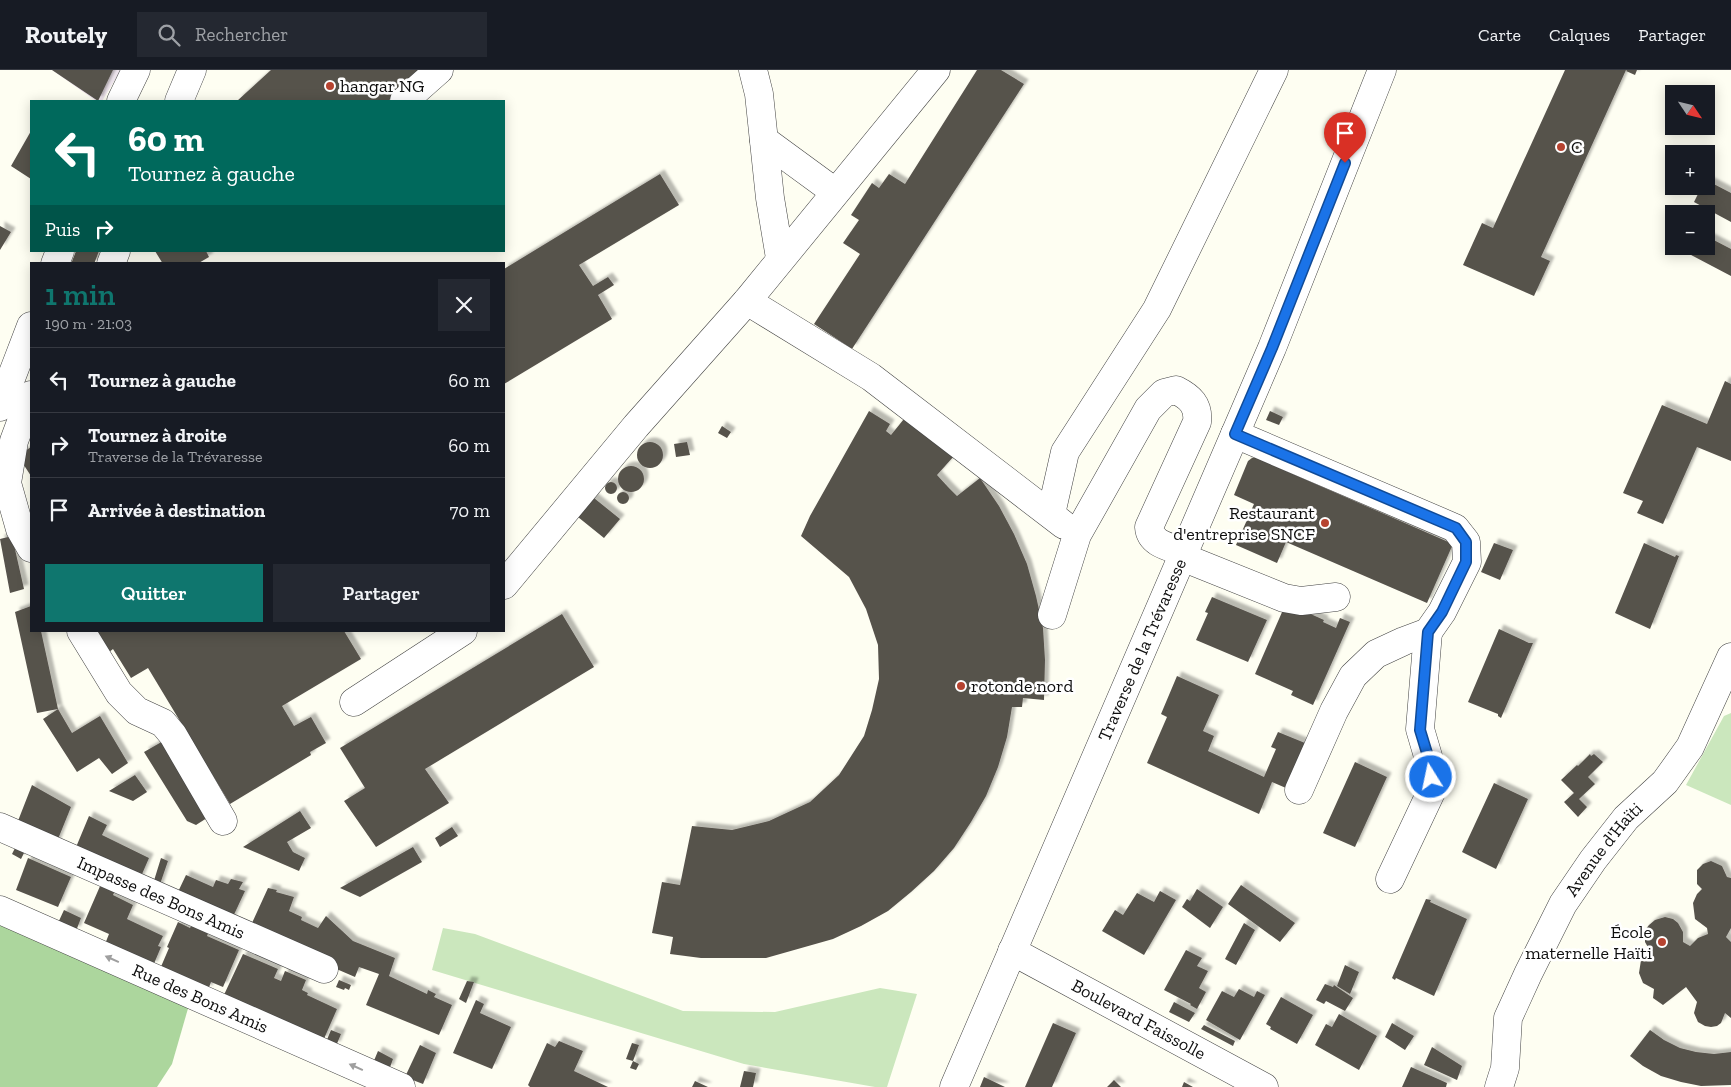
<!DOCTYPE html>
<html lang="fr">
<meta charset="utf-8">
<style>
body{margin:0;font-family:"Zilla Slab",serif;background:#242831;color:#f1f3f6;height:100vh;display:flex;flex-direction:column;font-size:19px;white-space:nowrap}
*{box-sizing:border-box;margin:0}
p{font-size:16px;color:#9ea1a6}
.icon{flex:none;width:28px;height:28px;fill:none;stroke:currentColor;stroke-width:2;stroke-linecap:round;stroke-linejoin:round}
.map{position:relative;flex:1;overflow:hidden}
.side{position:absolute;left:30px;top:192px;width:475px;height:370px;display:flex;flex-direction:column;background:#171b24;border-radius:0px;box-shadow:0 2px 12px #0003}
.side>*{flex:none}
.hud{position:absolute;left:30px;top:30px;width:475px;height:152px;border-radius:0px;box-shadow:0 2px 12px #0003;background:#00695c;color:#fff;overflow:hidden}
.needle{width:32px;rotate:125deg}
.tools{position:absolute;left:1665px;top:15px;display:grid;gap:10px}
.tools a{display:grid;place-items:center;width:50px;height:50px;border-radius:0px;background:#171b24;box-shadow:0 2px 12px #0003;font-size:25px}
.pin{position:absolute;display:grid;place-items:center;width:42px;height:42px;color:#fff;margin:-51px -21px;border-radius:50% 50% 50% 0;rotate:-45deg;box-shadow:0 0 5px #0007}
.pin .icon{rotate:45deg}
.me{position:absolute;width:55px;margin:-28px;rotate:350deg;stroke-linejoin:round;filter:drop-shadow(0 0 4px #0008)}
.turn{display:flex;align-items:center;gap:18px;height:105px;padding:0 15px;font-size:22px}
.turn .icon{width:65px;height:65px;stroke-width:2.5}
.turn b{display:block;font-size:35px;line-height:42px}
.then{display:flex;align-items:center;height:48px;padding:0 15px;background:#0003;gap:10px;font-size:19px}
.round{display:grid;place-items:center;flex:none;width:52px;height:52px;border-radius:0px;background:#242831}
.headline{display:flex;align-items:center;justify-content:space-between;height:85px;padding:0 15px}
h1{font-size:30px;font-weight:600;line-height:38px;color:#0f766e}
.cta{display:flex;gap:10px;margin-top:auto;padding:10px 15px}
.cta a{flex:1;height:58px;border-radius:0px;background:#0f766e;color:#fff;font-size:20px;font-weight:600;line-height:58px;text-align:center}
.cta a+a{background:#242831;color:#f1f3f6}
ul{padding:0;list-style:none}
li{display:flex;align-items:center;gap:15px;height:65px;padding:0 15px;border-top:1px solid #363941}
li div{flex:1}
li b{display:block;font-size:19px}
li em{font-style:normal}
header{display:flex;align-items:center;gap:30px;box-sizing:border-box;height:70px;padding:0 25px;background:#171b24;border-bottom:1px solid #363941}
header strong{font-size:24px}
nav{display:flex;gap:28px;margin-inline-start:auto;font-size:18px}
.search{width:350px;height:45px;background:#242831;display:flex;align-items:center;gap:12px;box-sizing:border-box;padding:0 18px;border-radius:0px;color:#9ea1a6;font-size:19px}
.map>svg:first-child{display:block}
</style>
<header>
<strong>Routely</strong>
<div class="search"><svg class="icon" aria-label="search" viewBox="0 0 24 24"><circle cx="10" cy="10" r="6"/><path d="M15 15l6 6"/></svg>Rechercher</div>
<nav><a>Carte</a><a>Calques</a><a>Partager</a></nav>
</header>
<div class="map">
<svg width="1731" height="1017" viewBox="0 0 1731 1017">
<defs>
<filter id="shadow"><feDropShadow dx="4.5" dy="-4.5" stdDeviation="1" flood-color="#0004"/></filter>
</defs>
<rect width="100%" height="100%" fill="#fefef2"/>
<path fill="#ede4ec" d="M52,0H121L102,31H96Z"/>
<path fill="#cbe7bd" d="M1731,643V735L1686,715L1724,646Z
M443,858L475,864L683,941L775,942L880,918L917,924L887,1017H875L744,994L432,900Z"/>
<path fill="#acd69d" d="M0,852L189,935L172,994L157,1017H0Z"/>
<path fill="#57524c" filter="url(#shadow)" d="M52,0H113L98,31Z
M271,0H423L388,31H237Z
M977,0H1001L1024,14L852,279L814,254L860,184L843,173L859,150L851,145L872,113L879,118L889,104L905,114Z
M1565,0H1626L1541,187L1550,191L1534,226L1463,195L1482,153L1493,158Z
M1627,0H1637L1635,5L1626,1Z
M31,61V109L11,96Z
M660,104L679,135L579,195L593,216L608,207L614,215L598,225L612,249L504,314V199Z
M1706,110L1731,123V152L1694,132L1702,116H1706Z
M0,156L11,162L0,180Z
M1706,166L1731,179V206L1674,176H1706Z
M76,181H99L94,194H71Z
M155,181H206L209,187L197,194H163Z
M1725,311L1731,314V391L1697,377L1663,454L1637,443L1643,431L1623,423L1662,335L1707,354Z
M869,341L890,354L886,361L891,365L908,344L954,386L937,405L948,417L957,426L980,408L999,436L1014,464L1027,494L1036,526L1043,558L1045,590L1044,630L1023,628L1022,637H1012L1007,667L998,697L986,726L971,752L954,778L934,801L911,822L888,841L861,856L833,869L766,888H701L670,884L673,867L652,863L662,812L680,815L692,756L732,760L769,751L810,732L839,705L864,666L872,640L879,609L878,575L866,539L849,507L801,466L810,446Z
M1270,341L1283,347L1279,355L1266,350Z
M722,356L731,362L727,368L718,363Z
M637 385a13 13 0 1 1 26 0a13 13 0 1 1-26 0Z
M687,372L690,385L676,387L674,374Z
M31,377V406L18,386Z
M1252,388H1256L1453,474L1427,533L1286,472L1277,493L1236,475L1254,434L1234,425L1248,391Z
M618 409a13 13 0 1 1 26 0a13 13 0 1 1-26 0Z
M605 418a6 6 0 1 1 12 0a6 6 0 1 1-12 0Z
M617 428a6 6 0 1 1 12 0a6 6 0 1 1-12 0Z
M589,424L620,449L604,468L573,443Z
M12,466L24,519L10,523L0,469Z
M1494,473L1513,480L1500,510L1481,502Z
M1644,473L1675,487L1676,485L1679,486L1650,559L1615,543Z
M1212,527L1267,550L1248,592L1196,570L1208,543L1205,542Z
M1286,533L1324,550L1323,552L1336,558L1340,548L1350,552L1313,635L1291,625L1293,621L1255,604Z
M31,536V561H41L58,639L72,663L100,646L128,693L112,704L99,688L77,702L43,649L58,639L37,643L15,542Z
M562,544L594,597L425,699L449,733L376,777L344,731L365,718L340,678Z
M1499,559L1529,573H1533L1501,648L1498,646V644L1468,632Z
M95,561H344L361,589L282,636L294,656L311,647L326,673L310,682L311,685L230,734L148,598L131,608L113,579L108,583Z
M1177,606L1219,625L1203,661L1214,666L1208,681L1264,707L1276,679L1271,677L1278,662L1305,673L1286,718L1272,712L1259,744L1147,693L1167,647L1161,644Z
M165,670L210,746L196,755L187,751L144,682Z
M1590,684L1591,686L1594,684L1603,692L1588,707L1595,714L1579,729L1587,737L1578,747L1564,732L1574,723L1561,710L1577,695L1578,696Z
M1355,692L1387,707L1355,777L1323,763Z
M135,705L147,722L133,731L109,721Z
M1494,713L1528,729L1496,799L1462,782Z
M32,715L71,737L56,774L16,756Z
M300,741L311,758L287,772L293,782L305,788L299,801L243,777Z
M89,746L107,755L102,765L149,788L139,811L74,782Z
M452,757L458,766L440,777L435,768Z
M18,772L27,777L21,789L12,784Z
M413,777L422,792L360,827L340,818Z
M28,788L71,807L58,837L16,820Z
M161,788L168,791L158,820L152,817Z
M1711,791L1722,796L1727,807L1731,808V858L1726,867L1731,872V948L1725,943L1721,953L1717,956L1711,957L1705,956L1698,952L1694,943L1697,932L1686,917L1663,935L1653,928L1654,919L1643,913L1639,903L1641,890L1650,881L1645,872V860L1649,855L1655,850L1665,847L1673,849L1678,853L1683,862V872L1690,876L1698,868L1708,864L1707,858L1695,849L1693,833L1697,824L1702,819L1697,814V800L1703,794Z
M186,805L213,817L216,810L228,814L231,809L243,812L239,819L245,821L231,851L177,824Z
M104,807L118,814L113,825L133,835L127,849L163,866L158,876L161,877L153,896L105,874L109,864L84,853Z
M1241,815L1295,853L1280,872L1228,834Z
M268,818L277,820L276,822L294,827L289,841L302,847L301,850L318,858L326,846L353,871L395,888L389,906L427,924L428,920L436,924L434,927L452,935L439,965L366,935L379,904L359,897L355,907L288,878L260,860L262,857L252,853Z
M1197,819L1223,837L1210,858L1182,837L1187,829L1190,831Z
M1160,821L1176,830L1144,885L1102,861L1115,840L1123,845L1137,823L1154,832Z
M1426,829L1431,830L1430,832L1467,849L1434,926L1396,908L1395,910L1392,908Z
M64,840L81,848L76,861L58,853Z
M196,847L212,854L207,866L239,880L223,917L211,912L208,920L160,899L169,878L167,877L178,852L190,858Z
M1244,853L1255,860L1236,895L1225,889Z
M1186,880L1202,888L1197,896L1208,901L1199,918L1206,922L1197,939L1190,935L1191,934L1164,920Z
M243,884L278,899L274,908L281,911L285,901L306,910L302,920L308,923L307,925L337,939L323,971L223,927Z
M1345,895L1359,902L1350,924L1337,916Z
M339,910L351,915L349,920L345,918L344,920L336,917Z
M467,911L474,912L466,933L459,929Z
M1325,914L1333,917L1334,915L1353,928L1345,941L1326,931L1324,934L1316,930Z
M1239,919L1254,927L1257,921L1265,925L1240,970L1206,950L1222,921L1234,927Z
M1281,927L1313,945L1297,974L1270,959L1271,957L1266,954Z
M476,930L484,934L480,943L511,957L492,999L453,983Z
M1174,932L1195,943L1189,952L1169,942Z
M1339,944L1377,966L1359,1000L1315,975L1326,954L1332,957Z
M1053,953L1076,963L1052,1017H1025Z
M1392,953L1414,966L1405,980L1385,967Z
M1204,955L1235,971L1233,976L1201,959Z
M331,960L341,964L336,976L326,972Z
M1650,960L1664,970L1680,978L1696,982L1714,984L1731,982V1015L1701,1016L1681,1012L1661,1006L1643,996L1630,986Z
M559,971L583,981L574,1001L608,1017H530L528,1015L547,973L555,977Z
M632,973L639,975L633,991L626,989Z
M420,975L436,983L423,1014L405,1007Z
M1432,977L1462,996L1457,1010L1424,995Z
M378,981L393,989L389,1000L373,993Z
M633,991L639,994L636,1000L630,998Z
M1411,997L1447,1013L1446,1017H1402Z
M744,1001L756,1003L753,1017H740Z
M984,1007L1005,1017H980Z
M1114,1010L1121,1017H1107Z
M695,1011L708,1017H692Z
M1184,1012L1193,1017H1182Z"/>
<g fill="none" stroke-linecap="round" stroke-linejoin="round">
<g stroke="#424242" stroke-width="29">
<g id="minor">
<path d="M753,0L759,24L770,128L780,188"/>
<path d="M121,31L136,0"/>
<path d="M179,31L192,0"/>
<path d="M404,31L439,0"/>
<path d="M764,70L835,122"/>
<path d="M55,194L60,181"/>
<path d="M111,194L116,181"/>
<path d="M747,231L871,307L1064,455"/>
<path d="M31,325L14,371L7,413L20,459L31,478"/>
<path d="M0,337L31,256"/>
<path d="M1235,364L1455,458L1466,472L1467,492L1442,542L1428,562L1404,571L1376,584L1353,606L1334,641L1299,720"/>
<path d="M1051,444L1065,382L1157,239L1274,0"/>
<path d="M1182,487L1284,528L1301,531L1336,527"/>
<path d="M504,515L636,356L747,231L936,0"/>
<path d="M1052,545L1077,465L1148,339L1164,323L1176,320C1190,327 1199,335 1197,352L1149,457C1150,474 1170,477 1184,482"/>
<path d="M81,561L119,623L137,641L163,653L173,665L223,751"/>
<path d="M354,632L463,561"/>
<path id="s1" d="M0,757L324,899"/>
<path d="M1390,809L1432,720L1430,693L1420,659L1428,562"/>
<path id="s2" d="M0,840L401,1017"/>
<path id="s3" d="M1012,881L1264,1017"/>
<path id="s4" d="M954,1017L1272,278L1382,0"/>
<path id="s5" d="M1499,1017L1505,998L1508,948L1528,904L1563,834L1593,790L1626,748L1665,712L1690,677L1731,587"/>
</g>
</g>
<use href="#minor" stroke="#fff" stroke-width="28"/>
</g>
<defs><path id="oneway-solid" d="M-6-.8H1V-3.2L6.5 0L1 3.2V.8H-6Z" transform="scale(1.25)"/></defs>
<g fill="#9f9f9f">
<use href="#oneway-solid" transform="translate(112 889) rotate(-156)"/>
<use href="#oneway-solid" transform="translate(356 997) rotate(-156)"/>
</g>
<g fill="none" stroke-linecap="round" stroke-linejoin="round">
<g stroke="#114b97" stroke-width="12">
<path id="route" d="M1345,93L1272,278L1235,364L1456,458L1466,472V492L1442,542L1428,562L1420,660L1430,693L1431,707"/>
</g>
<use href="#route" stroke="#1a73e8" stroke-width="9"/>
</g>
<g fill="#b64330" stroke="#fff" stroke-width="2">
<circle cx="330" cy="16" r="5"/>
<circle cx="1561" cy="77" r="5"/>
<circle cx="1325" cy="453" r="5"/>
<circle cx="961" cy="616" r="5"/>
<circle cx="1662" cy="872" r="5"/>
</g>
<g text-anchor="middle" stroke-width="5" stroke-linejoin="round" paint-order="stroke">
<g font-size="18" fill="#0f0f0f" stroke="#fff" text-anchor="start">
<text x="340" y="22">hangar NG</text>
<text x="1571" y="83">C</text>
<text x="1315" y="449" text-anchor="end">Restaurant<tspan x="1315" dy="21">d'entreprise SNCF</tspan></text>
<text x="971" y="622">rotonde nord</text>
<text x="1652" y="868" text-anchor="end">École<tspan x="1652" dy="21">maternelle Haïti</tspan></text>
</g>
<g font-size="18" fill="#0f0f0f" stroke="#fff">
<text dy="6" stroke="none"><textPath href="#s4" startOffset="476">Traverse de la Trévaresse</textPath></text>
<text dy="6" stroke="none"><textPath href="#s5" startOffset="265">Avenue d'Haïti</textPath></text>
<text dy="6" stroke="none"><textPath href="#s1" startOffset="176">Impasse des Bons Amis</textPath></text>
<text dy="6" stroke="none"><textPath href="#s2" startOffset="219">Rue des Bons Amis</textPath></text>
<text dy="6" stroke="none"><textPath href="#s3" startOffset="144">Boulevard Faissolle</textPath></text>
</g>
</g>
</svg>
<div class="tools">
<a><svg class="needle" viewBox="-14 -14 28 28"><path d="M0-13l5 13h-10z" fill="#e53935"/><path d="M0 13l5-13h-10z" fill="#9ea1a6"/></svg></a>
<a>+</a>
<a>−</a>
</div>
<div class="pin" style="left:1345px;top:93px;background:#d93025"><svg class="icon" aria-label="arrive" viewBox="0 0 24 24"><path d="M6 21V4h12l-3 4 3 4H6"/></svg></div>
<svg class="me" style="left:1431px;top:707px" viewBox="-20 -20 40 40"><circle r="17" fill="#1a73e8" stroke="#fff" stroke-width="3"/><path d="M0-11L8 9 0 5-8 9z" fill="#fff"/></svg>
<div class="hud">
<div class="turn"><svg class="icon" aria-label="left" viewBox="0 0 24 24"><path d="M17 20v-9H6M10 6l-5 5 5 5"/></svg><div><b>60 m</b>Tournez à gauche</div></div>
<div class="then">Puis<svg class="icon" aria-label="right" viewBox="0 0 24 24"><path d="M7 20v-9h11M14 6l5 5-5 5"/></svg></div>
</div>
<section class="side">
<div class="headline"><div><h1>1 min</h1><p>190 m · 21:03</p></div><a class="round"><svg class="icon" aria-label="close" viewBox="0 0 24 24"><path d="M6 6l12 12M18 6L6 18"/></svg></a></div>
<ul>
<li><svg class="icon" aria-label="left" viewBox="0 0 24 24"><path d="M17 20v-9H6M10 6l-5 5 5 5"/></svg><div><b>Tournez à gauche</b></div><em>60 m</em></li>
<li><svg class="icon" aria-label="right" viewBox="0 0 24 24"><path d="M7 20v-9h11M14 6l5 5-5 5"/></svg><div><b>Tournez à droite</b><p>Traverse de la Trévaresse</p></div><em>60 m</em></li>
<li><svg class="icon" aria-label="arrive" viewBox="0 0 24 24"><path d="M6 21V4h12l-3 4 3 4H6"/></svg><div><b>Arrivée à destination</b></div><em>70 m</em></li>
</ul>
<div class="cta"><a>Quitter</a><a>Partager</a></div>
</section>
</div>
